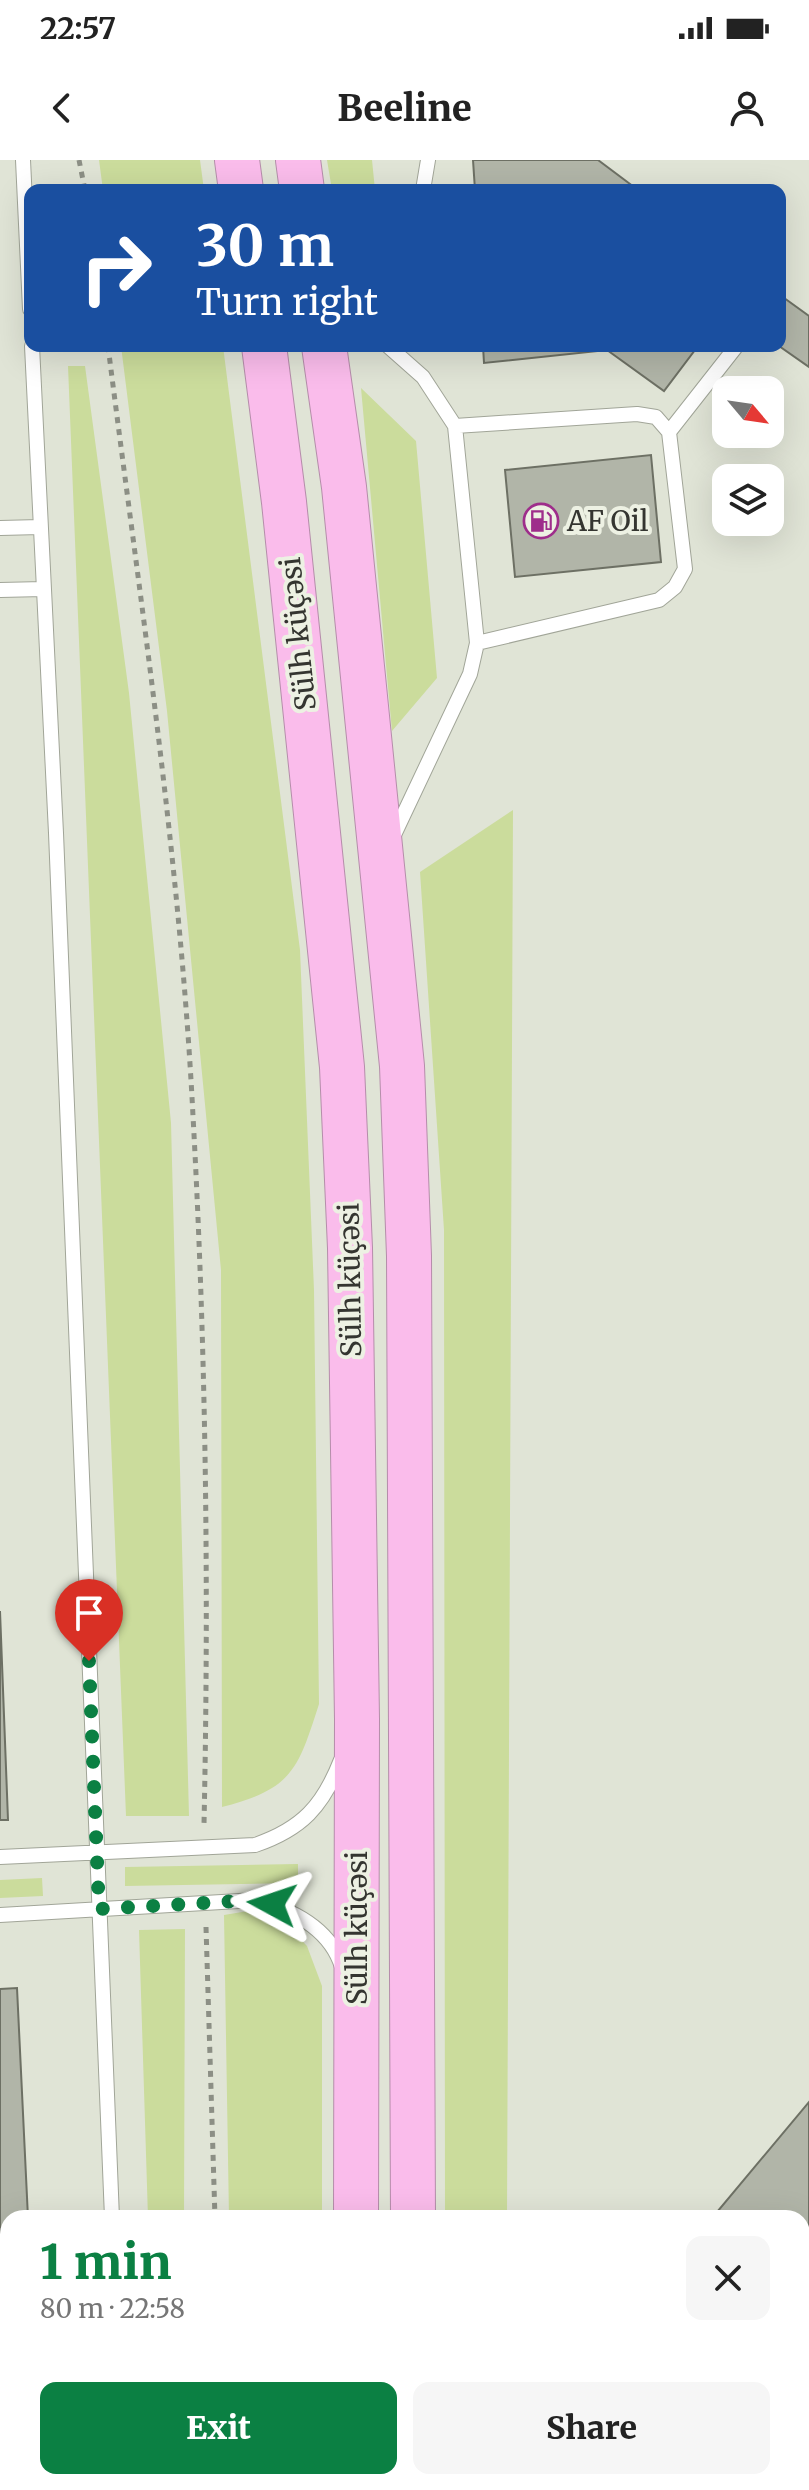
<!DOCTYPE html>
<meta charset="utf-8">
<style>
body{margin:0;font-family:Merriweather,serif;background:#f6f6f6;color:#222;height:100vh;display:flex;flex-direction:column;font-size:30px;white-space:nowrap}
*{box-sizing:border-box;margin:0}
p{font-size:26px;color:#767676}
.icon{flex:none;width:44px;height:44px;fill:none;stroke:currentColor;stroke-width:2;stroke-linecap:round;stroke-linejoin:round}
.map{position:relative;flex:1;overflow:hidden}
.details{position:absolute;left:0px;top:2050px;width:810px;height:280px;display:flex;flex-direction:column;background:#fff;border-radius:24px 24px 0 0;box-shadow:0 8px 32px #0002}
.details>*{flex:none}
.guide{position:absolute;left:24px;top:24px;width:762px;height:168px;border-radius:16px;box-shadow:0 8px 32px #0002;background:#1a4fa0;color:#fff;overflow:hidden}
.needle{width:52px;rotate:119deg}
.tools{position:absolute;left:712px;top:216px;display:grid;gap:16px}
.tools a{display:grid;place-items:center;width:72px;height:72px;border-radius:16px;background:#fff;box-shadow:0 8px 32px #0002;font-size:40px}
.pin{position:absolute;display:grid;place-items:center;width:68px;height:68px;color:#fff;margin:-82px -34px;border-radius:50% 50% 50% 0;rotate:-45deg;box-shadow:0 0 8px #0007}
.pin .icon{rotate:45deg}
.me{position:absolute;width:88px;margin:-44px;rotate:275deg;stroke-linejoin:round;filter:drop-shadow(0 0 6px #0008)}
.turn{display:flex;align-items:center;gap:28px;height:168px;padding:0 40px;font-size:36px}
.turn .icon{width:104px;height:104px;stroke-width:2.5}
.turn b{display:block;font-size:56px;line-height:68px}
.round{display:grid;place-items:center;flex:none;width:84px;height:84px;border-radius:16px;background:#f6f6f6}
.head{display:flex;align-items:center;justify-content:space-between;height:136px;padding:0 40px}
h1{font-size:48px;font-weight:800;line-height:60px;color:#0b8043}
.action{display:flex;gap:16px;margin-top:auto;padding:16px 40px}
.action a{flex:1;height:92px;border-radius:16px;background:#0b8043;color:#fff;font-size:32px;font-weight:800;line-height:92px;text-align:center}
.action a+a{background:#f6f6f6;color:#222}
.status{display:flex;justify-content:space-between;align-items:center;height:56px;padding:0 40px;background:#fff;direction:ltr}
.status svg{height:22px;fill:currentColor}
header{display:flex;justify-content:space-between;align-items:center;height:104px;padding:0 40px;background:#fff;font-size:36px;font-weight:800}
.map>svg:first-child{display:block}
</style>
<div class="status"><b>22:57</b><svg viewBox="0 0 49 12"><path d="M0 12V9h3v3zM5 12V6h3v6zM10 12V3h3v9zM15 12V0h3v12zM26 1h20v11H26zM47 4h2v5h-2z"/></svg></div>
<header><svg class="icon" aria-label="back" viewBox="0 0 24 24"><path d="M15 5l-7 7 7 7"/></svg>Beeline<svg class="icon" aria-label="person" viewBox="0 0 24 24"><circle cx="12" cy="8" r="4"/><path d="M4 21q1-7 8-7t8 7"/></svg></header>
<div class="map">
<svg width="809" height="2330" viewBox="0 0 809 2330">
<rect width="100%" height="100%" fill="#e0e4d6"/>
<path fill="#cbdc9c" d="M99,0H200L204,30H103Z
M327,0H372L375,30H332Z
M121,186H223L300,790L314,1130L319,1544C298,1609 293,1629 222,1647L221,1110L167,551Z
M68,206H85L129,533L171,963L189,1656H126Z
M361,228L416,281L437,518L392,571Z
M513,650L507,2058H445L444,1070L420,712Z
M298,1704V1723L125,1726V1707Z
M42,1718L43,1736L0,1738V1720Z
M254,1750L284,1762L307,1786L322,1826V2058H229L224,1755Z
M185,1769L184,2058H148L139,1770Z
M233,2322H322V2330H233Z
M445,2322H505V2330H445Z"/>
<path fill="#b1b5a8" stroke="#6d7064" stroke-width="2" d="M473,0H598L638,30H475Z
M780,135L809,156V207L779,186Z
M483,186H698L664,231L607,190L484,203Z
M651,295L661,402L515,417L505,310Z
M0,1451L8,1660H0Z
M17,1828L28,2058H8V2139H0V1829Z
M809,1942V2080L802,2088V2058H712Z
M0,2139H8V2232H0Z
M0,2232H8V2322L41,2324L0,2326Z"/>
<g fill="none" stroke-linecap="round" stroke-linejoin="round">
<g stroke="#a1a598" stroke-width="16">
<path id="lane" d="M23,0L30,149
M423,30L428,0
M32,186L56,673L112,2058
M388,186L423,217L455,266L477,483L470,514L392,679
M455,266L637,254L656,257L669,272L685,409L675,427L659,440L477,483
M669,272L735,188
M0,368L40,367
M0,430L43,429
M0,1697L255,1685C302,1669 323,1646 341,1600
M0,1755L256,1740C293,1750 330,1768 342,1807
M123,2322V2330"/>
</g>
<g stroke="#b58daa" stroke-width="46">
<path id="highway" d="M237,0L241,30
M298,0L302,30
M264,186L284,342L342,907L350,1088L357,1559L356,2058
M324,186L344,327L402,906L409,1096L413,2058
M414,2322V2330
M355,2330V2322"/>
</g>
<path stroke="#8c8f85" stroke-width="5" stroke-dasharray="6 6" stroke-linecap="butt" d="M79,0L85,30
M108,186C140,440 180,700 193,956C206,1192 209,1428 204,1664
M206,1767L215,2058
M217,2322V2330"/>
<use href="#lane" stroke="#fff" stroke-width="14"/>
<use href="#highway" stroke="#fabceb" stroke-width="44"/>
</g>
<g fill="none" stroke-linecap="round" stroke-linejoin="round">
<path stroke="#0b8043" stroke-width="14" stroke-dasharray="0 25.2" d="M89,1501L99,1749L256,1740L272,1744"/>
</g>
<defs>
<g id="fuel-ring" transform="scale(1.8)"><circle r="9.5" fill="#edf1e3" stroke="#9e2d8b" stroke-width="1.5"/><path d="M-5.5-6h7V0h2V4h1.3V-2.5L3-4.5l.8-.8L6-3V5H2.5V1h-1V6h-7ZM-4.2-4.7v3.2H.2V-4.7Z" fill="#9e2d8b"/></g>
</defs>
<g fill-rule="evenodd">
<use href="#fuel-ring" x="541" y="361"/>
</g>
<g text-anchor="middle" stroke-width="8" stroke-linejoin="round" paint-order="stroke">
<g font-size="28" fill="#343530" stroke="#edf1e3" text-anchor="start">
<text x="567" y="371">AF Oil</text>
</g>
<g font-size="28" fill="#343530" stroke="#edf1e3">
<text transform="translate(298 474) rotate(-96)" y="10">Sülh küçəsi</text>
<text transform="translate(350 1120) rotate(-91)" y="10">Sülh küçəsi</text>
<text transform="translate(357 1768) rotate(-90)" y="10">Sülh küçəsi</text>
</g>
</g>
</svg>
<div class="tools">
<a><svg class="needle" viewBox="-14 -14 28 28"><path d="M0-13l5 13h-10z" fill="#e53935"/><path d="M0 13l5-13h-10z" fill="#767676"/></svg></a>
<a><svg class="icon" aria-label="layers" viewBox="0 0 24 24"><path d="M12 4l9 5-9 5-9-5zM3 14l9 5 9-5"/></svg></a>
</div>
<div class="pin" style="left:89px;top:1501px;background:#d93025"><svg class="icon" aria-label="arrive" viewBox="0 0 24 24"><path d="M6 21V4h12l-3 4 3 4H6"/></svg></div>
<svg class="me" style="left:272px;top:1744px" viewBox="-20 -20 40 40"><path d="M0-17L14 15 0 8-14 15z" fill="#0b8043" stroke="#fff" stroke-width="4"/></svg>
<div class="guide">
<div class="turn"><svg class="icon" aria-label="right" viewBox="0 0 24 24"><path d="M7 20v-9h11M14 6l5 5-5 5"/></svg><div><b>30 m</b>Turn right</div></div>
</div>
<section class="details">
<div class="head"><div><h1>1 min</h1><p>80 m · 22:58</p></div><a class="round"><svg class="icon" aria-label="close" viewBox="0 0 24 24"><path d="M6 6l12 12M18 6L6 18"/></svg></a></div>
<div class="action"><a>Exit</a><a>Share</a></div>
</section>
</div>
